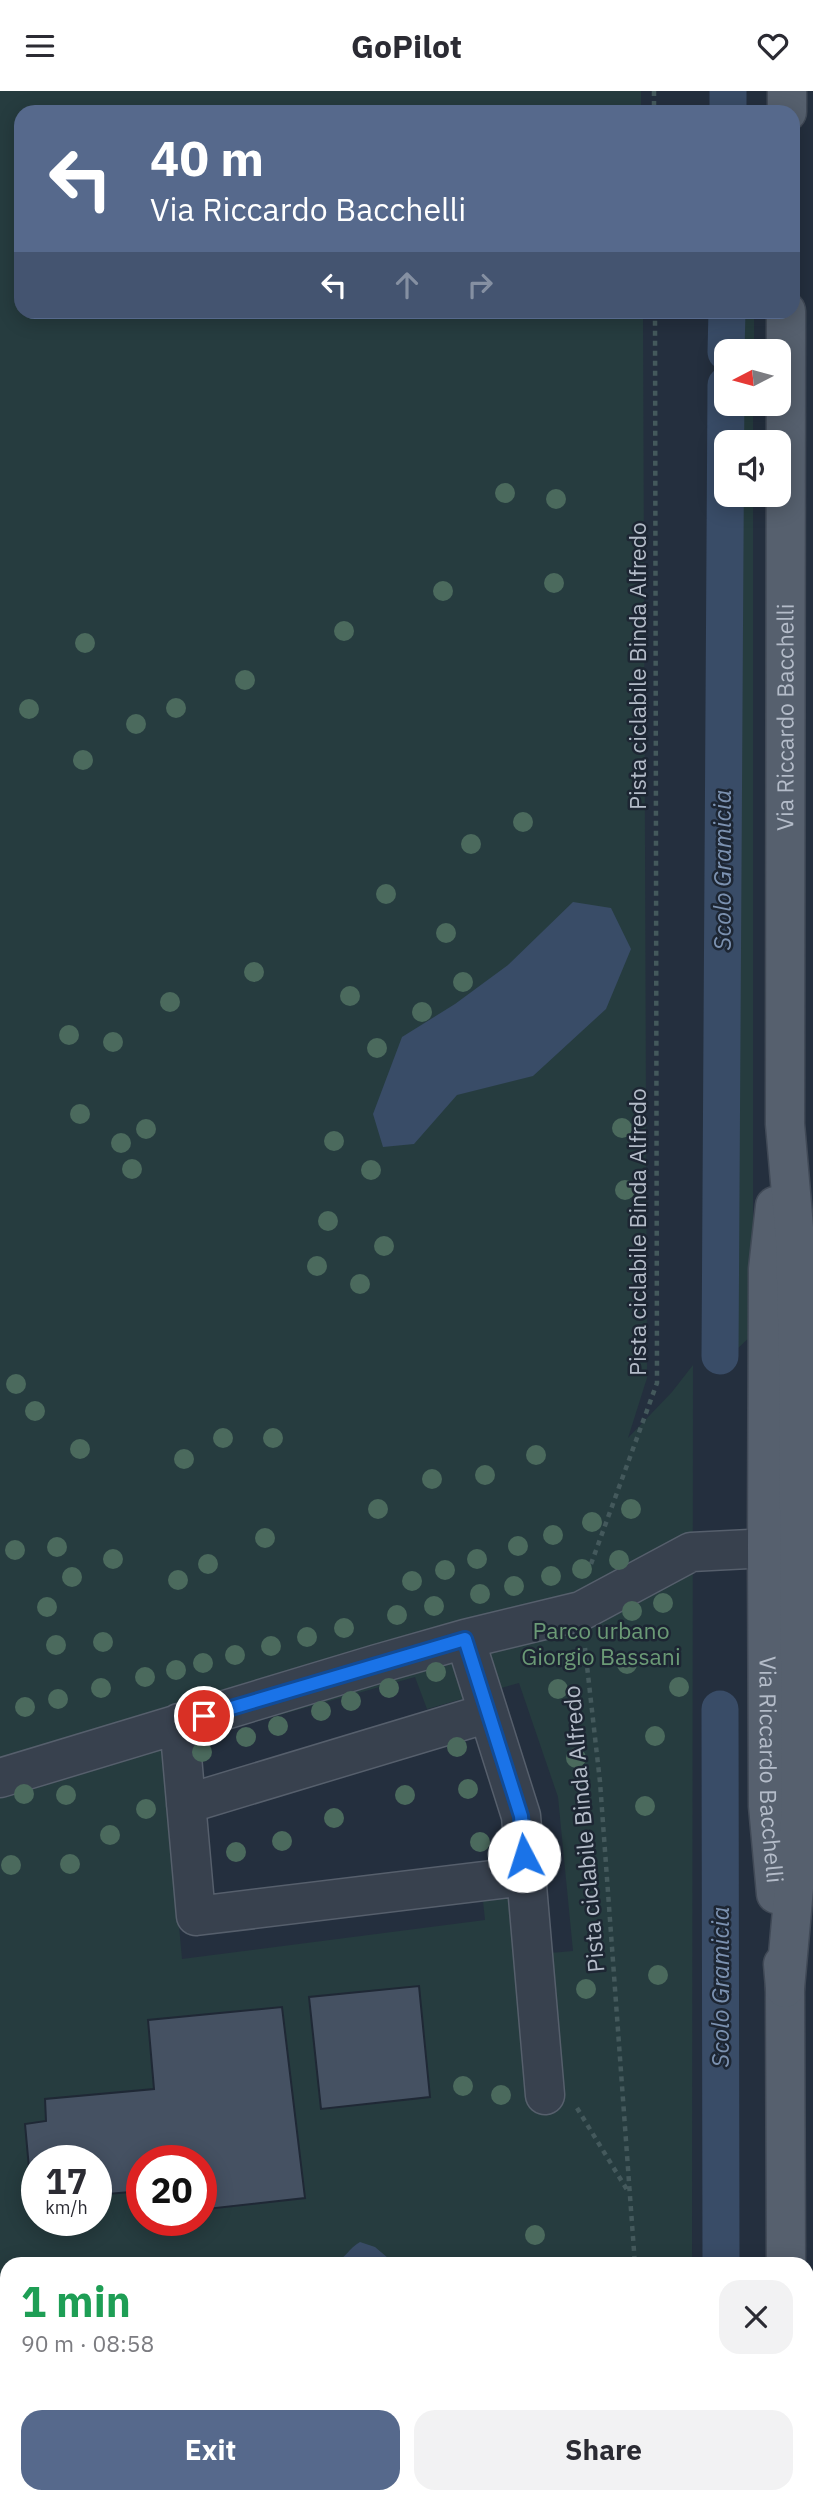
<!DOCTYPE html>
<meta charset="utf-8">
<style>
body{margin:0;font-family:"IBM Plex Sans",sans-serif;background:#f2f2f3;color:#2b2b33;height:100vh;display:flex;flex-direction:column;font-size:26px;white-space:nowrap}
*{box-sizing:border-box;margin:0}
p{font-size:23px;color:#7c7c81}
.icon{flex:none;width:38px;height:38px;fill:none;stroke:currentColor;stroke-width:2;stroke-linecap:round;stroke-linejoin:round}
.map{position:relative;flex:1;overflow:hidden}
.details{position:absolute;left:0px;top:2166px;width:814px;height:247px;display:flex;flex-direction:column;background:#fff;border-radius:21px 21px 0 0;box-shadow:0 4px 18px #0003}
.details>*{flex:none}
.banner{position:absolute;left:14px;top:14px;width:786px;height:214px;border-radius:21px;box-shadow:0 4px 18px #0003;background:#56698c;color:#fff;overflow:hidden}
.needle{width:46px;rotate:264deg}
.tools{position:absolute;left:714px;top:248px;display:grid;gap:14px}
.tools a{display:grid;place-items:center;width:77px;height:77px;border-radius:14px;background:#fff;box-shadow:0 4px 18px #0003;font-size:35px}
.speed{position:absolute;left:21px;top:2054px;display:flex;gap:14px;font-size:35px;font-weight:700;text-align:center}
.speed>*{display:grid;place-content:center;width:91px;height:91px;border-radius:50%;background:#fff;box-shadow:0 4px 18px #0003;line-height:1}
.speed small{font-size:18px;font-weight:400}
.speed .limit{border:10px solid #d22;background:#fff;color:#111}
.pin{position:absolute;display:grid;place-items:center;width:60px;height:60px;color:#fff;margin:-30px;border:4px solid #fff;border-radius:50%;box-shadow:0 2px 7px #0007}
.me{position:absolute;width:77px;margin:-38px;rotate:355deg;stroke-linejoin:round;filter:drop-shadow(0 0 5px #0008)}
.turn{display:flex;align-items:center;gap:24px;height:147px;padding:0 21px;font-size:32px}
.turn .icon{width:91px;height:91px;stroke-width:2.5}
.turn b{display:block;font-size:49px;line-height:60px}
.lanes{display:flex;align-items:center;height:66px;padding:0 21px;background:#0003;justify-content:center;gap:35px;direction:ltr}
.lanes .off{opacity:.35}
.round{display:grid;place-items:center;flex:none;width:74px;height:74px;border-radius:21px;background:#f2f2f3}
.head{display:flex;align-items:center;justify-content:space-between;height:119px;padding:0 21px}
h1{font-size:42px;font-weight:700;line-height:52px;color:#1e9e55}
.primary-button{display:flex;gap:14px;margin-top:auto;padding:14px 21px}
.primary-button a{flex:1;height:80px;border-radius:21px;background:#56698c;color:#fff;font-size:28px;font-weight:700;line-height:80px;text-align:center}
.primary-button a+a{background:#f2f2f3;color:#2b2b33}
header{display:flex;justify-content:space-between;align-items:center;height:91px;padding:0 21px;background:#fff;font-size:32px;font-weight:700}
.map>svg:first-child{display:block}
</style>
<header><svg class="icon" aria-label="menu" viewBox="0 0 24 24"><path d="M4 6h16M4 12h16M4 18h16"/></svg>GoPilot<svg class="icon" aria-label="heart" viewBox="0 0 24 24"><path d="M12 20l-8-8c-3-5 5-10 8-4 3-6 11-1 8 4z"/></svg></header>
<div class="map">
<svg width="813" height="2412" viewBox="0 0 813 2412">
<rect width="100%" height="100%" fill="#242f3e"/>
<path fill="#263c3f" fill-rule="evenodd" d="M0,0H641V21H21V220L643,221L647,1287L628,1347L672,1301L693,1274L692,2173L7,2174V2406H692V2412H0ZM415,1586L427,1618L519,1592L558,1706L573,1860L515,1865L508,1807L483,1810L485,1829L182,1868L163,1657ZM37,2070H96V2130H37ZM142,2070H201V2130H142Z
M739,221H754V261H739Z
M738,313H753V352H738Z
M738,404H753V1243L734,1261Z"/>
<path fill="#394c67" d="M573,811L611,817L631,858L606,918L533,985L457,1004L414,1053L383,1056L373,1023L402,946L455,913L508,874Z
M360,2151L375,2156L395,2173H333C345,2168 349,2157 360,2151Z
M201,2406H286L287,2412H202Z"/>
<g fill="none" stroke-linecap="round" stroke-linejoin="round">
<path stroke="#394c67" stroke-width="37" d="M728,21V0
M726,261L727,220
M720,1265L726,294
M720,1618L721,2174
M721,2406V2412"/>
</g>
<path fill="#455162" stroke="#1f2835" stroke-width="2" d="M419,1895L430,2006L321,2018L309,1906Z
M282,1916L305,2107L207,2118L205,2094H201V2070H142V2100L96,2104V2070H37V2109L32,2110L25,2033L46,2030L45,2008L154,1998L148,1929Z"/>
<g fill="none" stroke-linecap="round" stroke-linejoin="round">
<g stroke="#565f6c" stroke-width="41">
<path id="minor" d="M465,1548L521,1725L545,2004
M179,1632L196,1825L526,1785
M0,1687L377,1573L465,1548L581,1520L691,1461L767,1457
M186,1713L488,1622"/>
</g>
<g stroke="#414a57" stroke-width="41">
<g id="major">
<path d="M787,21V0"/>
<path id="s1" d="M775,1115L768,1178L767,1457L768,1715L776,1803"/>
<path d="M783,1873L785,1897L786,2174"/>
<path id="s2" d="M785,1897L801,1719L798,1267L795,1148L785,1033L786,220"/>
<path d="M786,2406V2412"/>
</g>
</g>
<path stroke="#44595c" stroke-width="4.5" stroke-dasharray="5 5" stroke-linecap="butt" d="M654,0V21
M591,1473L657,1292L655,220
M585,1557L600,1691L635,2174
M577,2017L629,2102
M639,2406V2412"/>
<use href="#minor" stroke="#38414e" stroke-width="38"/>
<use href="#major" stroke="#56606e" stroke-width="38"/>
</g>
<g fill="#4b6a5d">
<circle cx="505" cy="402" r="10"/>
<circle cx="556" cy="408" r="10"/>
<circle cx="554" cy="492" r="10"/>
<circle cx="443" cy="500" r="10"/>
<circle cx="344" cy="540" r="10"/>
<circle cx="85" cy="552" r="10"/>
<circle cx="245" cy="589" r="10"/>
<circle cx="176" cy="617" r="10"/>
<circle cx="29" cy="618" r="10"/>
<circle cx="136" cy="633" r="10"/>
<circle cx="83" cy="669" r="10"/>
<circle cx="523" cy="731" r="10"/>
<circle cx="471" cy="753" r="10"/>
<circle cx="386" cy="803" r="10"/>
<circle cx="446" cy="842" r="10"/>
<circle cx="254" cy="881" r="10"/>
<circle cx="463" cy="891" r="10"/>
<circle cx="350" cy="905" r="10"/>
<circle cx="170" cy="911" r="10"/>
<circle cx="422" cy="921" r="10"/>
<circle cx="69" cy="944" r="10"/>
<circle cx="113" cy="951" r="10"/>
<circle cx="377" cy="957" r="10"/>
<circle cx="80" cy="1023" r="10"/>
<circle cx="622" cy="1037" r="10"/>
<circle cx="146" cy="1038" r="10"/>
<circle cx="334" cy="1050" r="10"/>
<circle cx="121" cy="1052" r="10"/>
<circle cx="132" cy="1078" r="10"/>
<circle cx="371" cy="1079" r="10"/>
<circle cx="625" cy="1099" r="10"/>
<circle cx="328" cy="1130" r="10"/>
<circle cx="384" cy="1155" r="10"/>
<circle cx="317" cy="1175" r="10"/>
<circle cx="360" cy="1193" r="10"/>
<circle cx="16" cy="1293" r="10"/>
<circle cx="35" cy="1320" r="10"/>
<circle cx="223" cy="1347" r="10"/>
<circle cx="273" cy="1347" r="10"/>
<circle cx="80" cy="1358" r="10"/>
<circle cx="536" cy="1364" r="10"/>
<circle cx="184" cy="1368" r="10"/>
<circle cx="485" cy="1384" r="10"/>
<circle cx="432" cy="1388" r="10"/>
<circle cx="378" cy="1418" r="10"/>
<circle cx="631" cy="1418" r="10"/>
<circle cx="592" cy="1431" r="10"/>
<circle cx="553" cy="1444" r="10"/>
<circle cx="265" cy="1447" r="10"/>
<circle cx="518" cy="1455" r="10"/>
<circle cx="57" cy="1456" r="10"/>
<circle cx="15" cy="1459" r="10"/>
<circle cx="113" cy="1468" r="10"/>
<circle cx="477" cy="1468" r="10"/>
<circle cx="619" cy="1469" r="10"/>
<circle cx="208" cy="1473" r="10"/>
<circle cx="582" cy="1478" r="10"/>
<circle cx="445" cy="1479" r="10"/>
<circle cx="551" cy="1485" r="10"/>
<circle cx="72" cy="1486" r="10"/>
<circle cx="178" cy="1489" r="10"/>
<circle cx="412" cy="1490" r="10"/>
<circle cx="514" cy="1495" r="10"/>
<circle cx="480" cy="1503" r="10"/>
<circle cx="663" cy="1512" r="10"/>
<circle cx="434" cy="1515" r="10"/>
<circle cx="47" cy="1516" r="10"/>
<circle cx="632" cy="1520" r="10"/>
<circle cx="397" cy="1524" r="10"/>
<circle cx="344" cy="1537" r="10"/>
<circle cx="307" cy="1546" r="10"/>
<circle cx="103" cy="1551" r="10"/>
<circle cx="56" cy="1554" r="10"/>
<circle cx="271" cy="1555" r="10"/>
<circle cx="235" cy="1564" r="10"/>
<circle cx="203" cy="1572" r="10"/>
<circle cx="627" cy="1573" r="10"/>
<circle cx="176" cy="1579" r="10"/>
<circle cx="436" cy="1581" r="10"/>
<circle cx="145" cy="1586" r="10"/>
<circle cx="679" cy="1596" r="10"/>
<circle cx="101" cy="1597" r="10"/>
<circle cx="389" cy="1597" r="10"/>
<circle cx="558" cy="1598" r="10"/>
<circle cx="58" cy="1608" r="10"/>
<circle cx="351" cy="1610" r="10"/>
<circle cx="25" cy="1616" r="10"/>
<circle cx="321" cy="1620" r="10"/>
<circle cx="278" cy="1635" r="10"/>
<circle cx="655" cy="1645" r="10"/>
<circle cx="246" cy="1646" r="10"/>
<circle cx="457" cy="1656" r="10"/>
<circle cx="202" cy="1661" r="10"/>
<circle cx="576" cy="1667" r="10"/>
<circle cx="468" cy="1698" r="10"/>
<circle cx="24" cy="1703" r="10"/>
<circle cx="66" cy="1704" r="10"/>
<circle cx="405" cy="1704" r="10"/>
<circle cx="645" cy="1715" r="10"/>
<circle cx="146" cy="1718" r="10"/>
<circle cx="334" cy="1727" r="10"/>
<circle cx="110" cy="1744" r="10"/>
<circle cx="282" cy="1750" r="10"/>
<circle cx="480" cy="1751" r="10"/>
<circle cx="236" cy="1761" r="10"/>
<circle cx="70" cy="1773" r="10"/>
<circle cx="11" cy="1774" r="10"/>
<circle cx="658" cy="1884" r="10"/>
<circle cx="586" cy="1898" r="10"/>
<circle cx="463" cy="1995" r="10"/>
<circle cx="501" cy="2004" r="10"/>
<circle cx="535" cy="2144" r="10"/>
</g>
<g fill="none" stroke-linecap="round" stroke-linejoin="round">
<g stroke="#114b97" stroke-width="18">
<path id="route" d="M204,1625L465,1548L521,1725L524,1765"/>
</g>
<use href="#route" stroke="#1a73e8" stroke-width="12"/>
</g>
<g text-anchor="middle" stroke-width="5" stroke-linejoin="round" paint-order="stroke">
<g font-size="23" fill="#b4bcc9" stroke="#1d2633">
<text transform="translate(638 575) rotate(-90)" y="8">Pista ciclabile Binda Alfredo</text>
<text dy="8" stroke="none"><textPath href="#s2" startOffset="1272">Via Riccardo Bacchelli</textPath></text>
<text transform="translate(638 1141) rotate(-90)" y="8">Pista ciclabile Binda Alfredo</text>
<text dy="8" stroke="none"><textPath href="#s1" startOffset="564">Via Riccardo Bacchelli</textPath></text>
<text transform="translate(584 1738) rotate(-95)" y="8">Pista ciclabile Binda Alfredo</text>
</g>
<g font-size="23" fill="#6b9a76" stroke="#1d2633">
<text x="601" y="1548">Parco urbano<tspan x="601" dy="26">Giorgio Bassani</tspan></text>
</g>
<g font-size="24" font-style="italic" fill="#7c92b1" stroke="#1d2633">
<text transform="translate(723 779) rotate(-90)" y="8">Scolo Gramicia</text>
<text transform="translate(721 1896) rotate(-90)" y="8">Scolo Gramicia</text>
</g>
</g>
</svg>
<div class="tools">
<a><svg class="needle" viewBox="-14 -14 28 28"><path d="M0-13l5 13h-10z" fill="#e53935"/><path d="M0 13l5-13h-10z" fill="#7c7c81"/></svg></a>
<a><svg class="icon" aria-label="sound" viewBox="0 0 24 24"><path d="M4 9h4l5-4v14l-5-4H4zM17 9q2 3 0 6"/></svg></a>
</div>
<div class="speed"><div>17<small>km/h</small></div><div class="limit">20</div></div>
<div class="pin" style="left:204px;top:1625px;background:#d93025"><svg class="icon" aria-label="arrive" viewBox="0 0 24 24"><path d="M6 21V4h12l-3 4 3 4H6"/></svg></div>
<svg class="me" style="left:524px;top:1765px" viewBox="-20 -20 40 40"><circle r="19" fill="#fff"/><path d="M0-13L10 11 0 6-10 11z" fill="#1a73e8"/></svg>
<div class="banner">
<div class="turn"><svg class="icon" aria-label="left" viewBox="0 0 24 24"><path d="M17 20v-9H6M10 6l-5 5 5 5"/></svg><div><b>40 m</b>Via Riccardo Bacchelli</div></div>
<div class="lanes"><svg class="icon" aria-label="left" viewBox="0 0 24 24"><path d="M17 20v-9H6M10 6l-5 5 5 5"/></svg><svg class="icon off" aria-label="ahead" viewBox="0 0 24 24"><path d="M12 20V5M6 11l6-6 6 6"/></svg><svg class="icon off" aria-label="right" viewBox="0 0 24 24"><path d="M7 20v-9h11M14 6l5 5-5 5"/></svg></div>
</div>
<section class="details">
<div class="head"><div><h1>1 min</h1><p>90 m · 08:58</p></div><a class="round"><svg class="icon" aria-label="close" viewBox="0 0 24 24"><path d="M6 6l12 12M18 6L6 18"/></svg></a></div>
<div class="primary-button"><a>Exit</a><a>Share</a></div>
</section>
</div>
